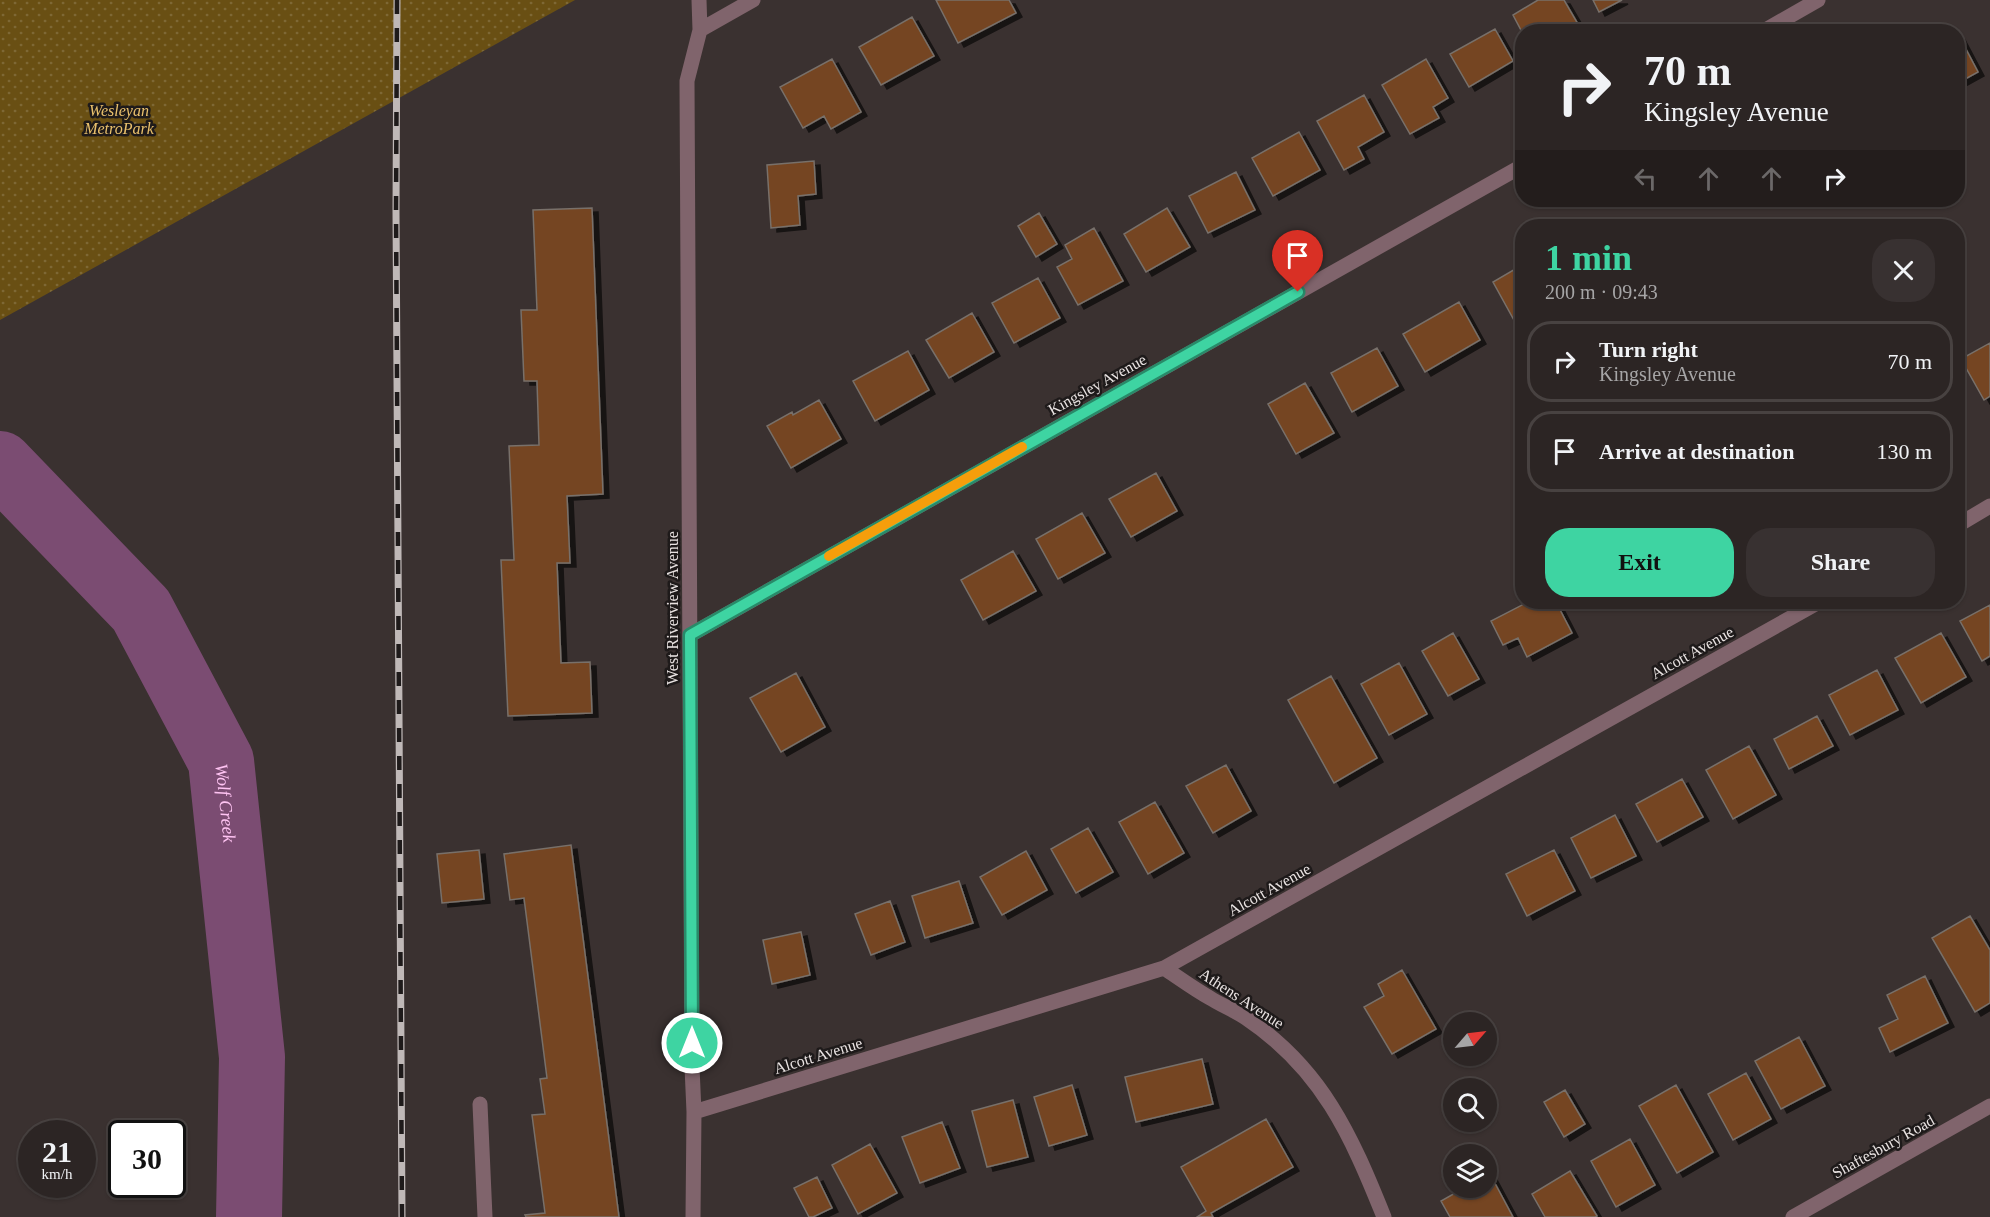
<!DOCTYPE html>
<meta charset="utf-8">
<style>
body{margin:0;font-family:Georgia,serif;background:#383131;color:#f1f3f6;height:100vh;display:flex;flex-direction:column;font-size:22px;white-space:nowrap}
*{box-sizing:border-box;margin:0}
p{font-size:20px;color:#a6a5a6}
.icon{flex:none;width:33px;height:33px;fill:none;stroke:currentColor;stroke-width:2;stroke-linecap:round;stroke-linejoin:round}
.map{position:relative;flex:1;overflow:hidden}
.drawer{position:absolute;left:1515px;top:219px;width:450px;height:390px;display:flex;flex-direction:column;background:#2c2524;border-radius:24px;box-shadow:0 2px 4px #0004,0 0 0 2px #484241}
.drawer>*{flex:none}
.guide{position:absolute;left:1515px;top:24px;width:450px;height:183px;border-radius:24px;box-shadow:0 2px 4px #0004,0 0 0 2px #484241;background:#2c2524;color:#f1f3f6;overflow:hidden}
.needle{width:39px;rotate:62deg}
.tools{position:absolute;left:1443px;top:1012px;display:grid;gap:12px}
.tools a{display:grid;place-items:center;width:54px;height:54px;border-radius:50%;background:#2c2524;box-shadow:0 2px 4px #0004,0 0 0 2px #484241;font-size:30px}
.speed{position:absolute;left:18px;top:1120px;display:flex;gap:12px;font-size:30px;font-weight:700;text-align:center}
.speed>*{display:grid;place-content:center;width:78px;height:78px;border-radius:50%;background:#2c2524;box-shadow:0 2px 4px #0004,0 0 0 2px #484241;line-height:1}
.speed small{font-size:15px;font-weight:400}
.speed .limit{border:3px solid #111;border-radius:9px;background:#fff;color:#111}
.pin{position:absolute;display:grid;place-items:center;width:51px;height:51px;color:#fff;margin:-62px -26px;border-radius:50% 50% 50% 0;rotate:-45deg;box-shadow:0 0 6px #0007}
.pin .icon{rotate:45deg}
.me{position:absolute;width:66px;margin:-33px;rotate:0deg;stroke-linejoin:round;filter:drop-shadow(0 0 4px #0008)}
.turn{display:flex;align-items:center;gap:21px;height:126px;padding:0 30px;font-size:27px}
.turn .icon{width:78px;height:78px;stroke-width:2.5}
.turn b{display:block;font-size:42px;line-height:51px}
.lanes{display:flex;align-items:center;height:57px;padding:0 30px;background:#0003;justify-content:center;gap:30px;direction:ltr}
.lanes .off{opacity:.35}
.round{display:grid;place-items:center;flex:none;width:63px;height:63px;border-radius:24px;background:#383131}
.summary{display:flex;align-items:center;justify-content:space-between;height:102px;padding:0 30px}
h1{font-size:36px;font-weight:800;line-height:45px;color:#3ed4a2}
.primary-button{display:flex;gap:12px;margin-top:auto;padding:12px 30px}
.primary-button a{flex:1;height:69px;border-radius:24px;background:#3ed4a2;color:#111;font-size:24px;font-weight:800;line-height:69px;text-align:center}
.primary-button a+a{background:#383131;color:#f1f3f6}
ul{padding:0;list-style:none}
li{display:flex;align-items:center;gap:18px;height:81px;margin:0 12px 9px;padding:0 18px;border:3px solid #484241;border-radius:24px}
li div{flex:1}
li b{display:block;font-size:22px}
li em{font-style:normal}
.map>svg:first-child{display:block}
</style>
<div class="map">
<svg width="1990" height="1217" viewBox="0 0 1990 1217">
<defs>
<pattern id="park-dots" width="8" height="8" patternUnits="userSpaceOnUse" patternTransform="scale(1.5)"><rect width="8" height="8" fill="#694f13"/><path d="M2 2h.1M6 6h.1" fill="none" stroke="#7e6835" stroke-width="1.8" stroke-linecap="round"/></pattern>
<filter id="shadow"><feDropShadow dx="6" dy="4" stdDeviation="0" flood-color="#0009"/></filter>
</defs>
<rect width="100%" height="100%" fill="#3a3130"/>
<path fill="url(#park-dots)" d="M0,0H575L0,320Z"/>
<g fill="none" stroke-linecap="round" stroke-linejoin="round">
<path stroke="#7b4c72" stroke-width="66" id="s1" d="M0,464L141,610L221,761L252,1057L249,1217"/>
</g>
<path fill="#754520" stroke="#78706a" stroke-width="1.5" filter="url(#shadow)" d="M936,0H1009L1016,13L958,43Z
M1538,0H1564L1578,24L1566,32H1522L1513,15Z
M1593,0H1622L1599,12Z
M912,17L934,56L881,85L859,47Z
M1495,29L1513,61L1469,87L1450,54Z
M1958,34L1978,72L1958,83Z
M832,59L861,112L831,129L824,116L803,128L780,87Z
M1426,59L1448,98L1433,107L1439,118L1410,134L1382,85Z
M1364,95L1384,132L1358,147L1364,159L1344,170L1317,121Z
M1299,132L1320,170L1273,196L1252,158Z
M814,161L816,194L798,196L800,225L771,228L767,165Z
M1236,172L1255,210L1208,233L1189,196Z
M592,208L603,494L567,496L570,563H557L561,663L590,662L592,713L508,716L501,560H514L509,446L539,445L537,381H524L521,310H537L533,210Z
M1167,208L1190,247L1146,272L1124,234Z
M1039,213L1057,244L1036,257L1018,226Z
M1094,228L1123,281L1078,305L1057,267L1072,259L1065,245Z
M1522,265V330L1520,331L1493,282Z
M1038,278L1060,318L1014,343L992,303Z
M1459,302L1480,340L1425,372L1403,334Z
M972,313L994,352L949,378L926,340Z
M1990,343V396L1984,400L1961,359Z
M1377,348L1398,386L1352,412L1331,373Z
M908,351L929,390L875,421L853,381Z
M1305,383L1334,433L1296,454L1268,404Z
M819,400L841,439L791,468L767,426L792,412L793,415Z
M1156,473L1177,511L1131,537L1109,499Z
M1082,513L1105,553L1058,579L1036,539Z
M1013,551L1036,591L983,620L961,580Z
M1528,602H1556L1572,633L1527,657L1518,638L1503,645L1491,621Z
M1990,605V656L1982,661L1960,621Z
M1453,633L1479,679L1448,696L1422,651Z
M1941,633L1966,677L1921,703L1895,658Z
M1399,663L1427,714L1389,735L1361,684Z
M1877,670L1898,710L1850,735L1829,695Z
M796,673L825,727L781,752L750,698Z
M1331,676L1377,758L1334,783L1288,700Z
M1817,716L1833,746L1789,769L1774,739Z
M1749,746L1776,795L1733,819L1706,770Z
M1226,765L1251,811L1213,833L1186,786Z
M1682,779L1703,817L1657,842L1636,804Z
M1155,802L1184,853L1148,874L1119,822Z
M1615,815L1636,856L1591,878L1571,838Z
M1088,828L1113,872L1076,893L1051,849Z
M571,845L619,1217H526L525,1215L545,1213L532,1115L545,1114L540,1079L547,1078L524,898L510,900L504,854Z
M479,850L484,899L442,903L437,854Z
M1554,850L1575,891L1527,916L1506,874Z
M1026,851L1047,890L1002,915L980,877Z
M959,881L973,923L925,938L912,896Z
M890,901L905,942L871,955L855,914Z
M1970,916L1990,950V1003L1975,1012L1932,938Z
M801,932L810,975L772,984L763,940Z
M1402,970L1436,1029L1392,1054L1364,1007L1384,996L1378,984Z
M1925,976L1948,1023L1890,1052L1879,1028L1898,1019L1887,995Z
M1799,1037L1825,1086L1781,1109L1755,1061Z
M1202,1059L1213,1104L1136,1122L1125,1077Z
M1746,1073L1771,1119L1733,1140L1708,1094Z
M1072,1085L1087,1135L1049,1146L1034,1097Z
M1676,1085L1713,1152L1677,1173L1639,1106Z
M1565,1090L1585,1124L1564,1137L1544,1102Z
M1013,1100L1028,1157L987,1167L972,1111Z
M1266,1119L1293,1167L1211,1213L1213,1217H1197L1206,1211L1181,1167Z
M942,1122L960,1168L920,1183L902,1137Z
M1630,1139L1655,1185L1616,1207L1591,1161Z
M870,1144L897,1193L858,1214L832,1165Z
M1570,1171L1597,1216L1595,1217H1545L1532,1194Z
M1490,1174L1513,1217H1450L1441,1201L1464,1188H1486V1176Z
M817,1177L832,1208L813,1217H809L794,1188Z"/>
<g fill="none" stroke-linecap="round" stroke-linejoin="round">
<path stroke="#80646c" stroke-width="15" d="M700,30L753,0
M1762,32L1818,0
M1958,525L1990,506
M690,635L1522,166
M1164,968C1179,978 1194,989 1210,998C1221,1005 1234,1010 1246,1018C1322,1069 1351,1135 1384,1217
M480,1104L485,1217
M694,1112L1164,968L1819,602
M693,1217L694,1112L692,1067L687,81L700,30L699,0
M1793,1217L1990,1106"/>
<g stroke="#bfb8b7" stroke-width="7">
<path id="rail" d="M397,0L396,211L402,1217"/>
</g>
<use href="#rail" stroke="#1e1a1a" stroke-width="4.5" stroke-dasharray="14" stroke-linecap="butt"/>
</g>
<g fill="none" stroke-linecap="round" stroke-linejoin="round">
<g stroke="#288a69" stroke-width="15">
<path id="route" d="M692,1043L690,635L1298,292"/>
</g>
<use href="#route" stroke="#3ed4a2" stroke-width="10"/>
<path stroke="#f59e0b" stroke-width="10" d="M829,556L1022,447"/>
</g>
<g text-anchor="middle" stroke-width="5" stroke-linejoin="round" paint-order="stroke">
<g font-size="16" font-style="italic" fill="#e9c06c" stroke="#1e1a1a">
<text x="119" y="116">Wesleyan<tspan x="119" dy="18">MetroPark</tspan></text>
</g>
<g font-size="16" fill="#e9e3e2" stroke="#1e1a1a">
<text transform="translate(1097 384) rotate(-29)" y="6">Kingsley Avenue</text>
<text transform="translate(672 608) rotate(-90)" y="6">West Riverview Avenue</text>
<text transform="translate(1692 652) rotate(-29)" y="6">Alcott Avenue</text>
<text transform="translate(1269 889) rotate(-29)" y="6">Alcott Avenue</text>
<text transform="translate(1242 998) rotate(33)" y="6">Athens Avenue</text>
<text transform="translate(818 1055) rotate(-17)" y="6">Alcott Avenue</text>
<text transform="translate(1883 1146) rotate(-29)" y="6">Shaftesbury Road</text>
</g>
<g font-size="18" font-style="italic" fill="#fec3f2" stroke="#1e1a1a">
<text dy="6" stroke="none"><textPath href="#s1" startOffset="416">Wolf Creek</textPath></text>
</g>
</g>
</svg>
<div class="tools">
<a><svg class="needle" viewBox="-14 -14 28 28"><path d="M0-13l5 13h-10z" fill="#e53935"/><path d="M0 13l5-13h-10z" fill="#a6a5a6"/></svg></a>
<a><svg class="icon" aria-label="search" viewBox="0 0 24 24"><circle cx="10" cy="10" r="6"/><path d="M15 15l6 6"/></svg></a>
<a><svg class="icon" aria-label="layers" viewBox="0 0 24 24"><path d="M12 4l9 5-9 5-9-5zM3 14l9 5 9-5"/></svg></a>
</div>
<div class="speed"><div>21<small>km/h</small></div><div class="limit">30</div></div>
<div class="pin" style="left:1298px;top:292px;background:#d93025"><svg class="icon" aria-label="arrive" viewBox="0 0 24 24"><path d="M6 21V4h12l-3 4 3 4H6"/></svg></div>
<svg class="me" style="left:692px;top:1043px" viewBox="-20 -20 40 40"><circle r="17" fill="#3ed4a2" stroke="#fff" stroke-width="3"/><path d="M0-11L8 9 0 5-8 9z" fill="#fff"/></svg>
<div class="guide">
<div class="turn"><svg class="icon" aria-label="right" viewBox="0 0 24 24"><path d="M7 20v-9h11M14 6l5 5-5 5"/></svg><div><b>70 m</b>Kingsley Avenue</div></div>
<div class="lanes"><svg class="icon off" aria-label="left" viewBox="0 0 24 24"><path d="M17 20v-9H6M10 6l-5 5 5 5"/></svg><svg class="icon off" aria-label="ahead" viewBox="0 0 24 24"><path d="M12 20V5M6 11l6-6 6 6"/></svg><svg class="icon off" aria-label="ahead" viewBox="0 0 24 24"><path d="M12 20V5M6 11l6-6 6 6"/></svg><svg class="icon" aria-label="right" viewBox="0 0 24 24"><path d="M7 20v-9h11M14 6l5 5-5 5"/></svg></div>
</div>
<section class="drawer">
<div class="summary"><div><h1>1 min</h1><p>200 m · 09:43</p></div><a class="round"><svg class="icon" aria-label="close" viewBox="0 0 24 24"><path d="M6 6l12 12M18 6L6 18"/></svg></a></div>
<ul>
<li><svg class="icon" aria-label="right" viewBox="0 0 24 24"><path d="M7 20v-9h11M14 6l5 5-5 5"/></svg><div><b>Turn right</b><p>Kingsley Avenue</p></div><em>70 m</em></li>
<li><svg class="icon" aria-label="arrive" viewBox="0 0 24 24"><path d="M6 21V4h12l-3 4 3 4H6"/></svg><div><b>Arrive at destination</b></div><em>130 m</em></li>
</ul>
<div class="primary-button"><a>Exit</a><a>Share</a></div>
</section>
</div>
